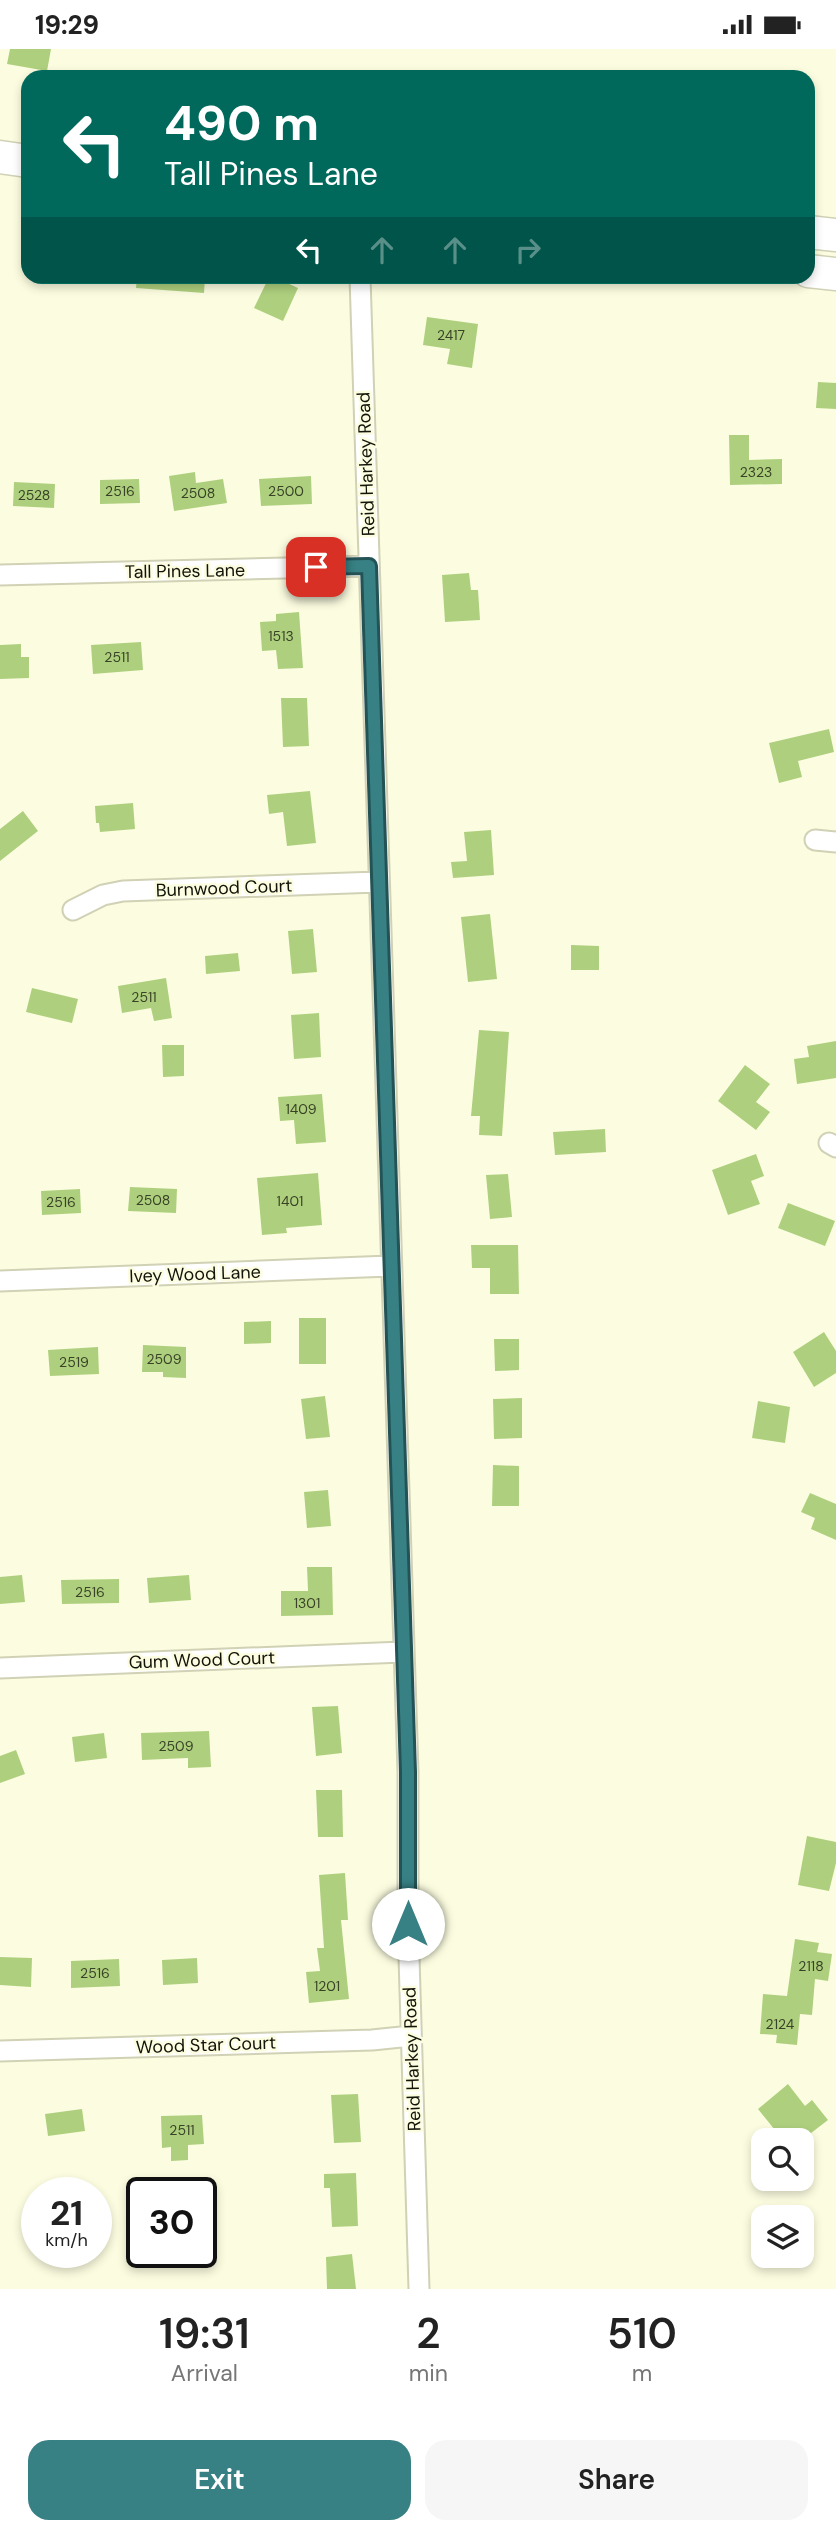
<!DOCTYPE html>
<style>
body{margin:0;font-family:"DM Sans",sans-serif;background:#f6f6f6;color:#222;height:100vh;display:flex;flex-direction:column;font-size:26px;white-space:nowrap}
*{box-sizing:border-box;margin:0}
p{font-size:23px;color:#767676}
.icon{flex:none;width:38px;height:38px;fill:none;stroke:currentColor;stroke-width:2;stroke-linecap:round;stroke-linejoin:round}
.map{position:relative;height:2240px;overflow:hidden}
.panel{display:flex;flex-direction:column;background:#fff;flex:1}
.panel>*{flex:none}
.guide{position:absolute;left:21px;top:21px;width:794px;height:214px;border-radius:21px;box-shadow:0 4px 10px #0003;background:#00695c;color:#fff;overflow:hidden}
.controls{position:absolute;left:751px;top:2079px;display:grid;gap:14px}
.controls a{display:grid;place-items:center;width:63px;height:63px;border-radius:14px;background:#fff;box-shadow:0 4px 10px #0003;font-size:35px}
.speed{position:absolute;left:21px;top:2128px;display:flex;gap:14px;font-size:35px;font-weight:700;text-align:center}
.speed>*{display:grid;place-content:center;width:91px;height:91px;border-radius:50%;background:#fff;box-shadow:0 4px 10px #0003;line-height:1}
.speed small{font-size:18px;font-weight:400}
.speed .limit{border:4px solid #111;border-radius:10px;background:#fff;color:#111}
.pin{position:absolute;display:grid;place-items:center;width:60px;height:60px;color:#fff;margin:-30px;border-radius:14px;box-shadow:0 4px 10px #0006}
.me{position:absolute;width:77px;margin:-38px;rotate:0deg;stroke-linejoin:round;filter:drop-shadow(0 0 5px #0008)}
.turn{display:flex;align-items:center;gap:24px;height:147px;padding:0 28px;font-size:32px}
.turn .icon{width:91px;height:91px;stroke-width:2.5}
.turn b{display:block;font-size:49px;line-height:60px}
.lanes{display:flex;align-items:center;height:66px;padding:0 28px;background:#0003;justify-content:center;gap:35px;direction:ltr}
.lanes .off{opacity:.35}
.eta{display:flex;justify-content:space-evenly;align-items:center;height:119px;text-align:center}
.eta b{font-size:42px;font-weight:600;line-height:49px}
.button{display:flex;gap:14px;margin-top:auto;padding:14px 28px}
.button a{flex:1;height:80px;border-radius:21px;background:#378084;color:#fff;font-size:28px;font-weight:600;line-height:80px;text-align:center}
.button a+a{background:#f6f6f6;color:#222}
.status{display:flex;justify-content:space-between;align-items:center;height:49px;padding:0 35px;background:#fff;direction:ltr}
.status svg{height:19px;fill:currentColor}
.map>svg:first-child{display:block}
</style>
<div class="status"><b>19:29</b><svg viewBox="0 0 49 12"><path d="M0 12V9h3v3zM5 12V6h3v6zM10 12V3h3v9zM15 12V0h3v12zM26 1h20v11H26zM47 4h2v5h-2z"/></svg></div>
<div class="map">
<svg width="836" height="2240" viewBox="0 0 836 2240">
<rect width="100%" height="100%" fill="#fcfde0"/>
<path fill="#aed07e" d="M10,0H51L47,22L7,15Z
M137,228H205L204,244L136,239Z
M269,228H274L298,239L283,272L254,259Z
M427,268L478,275L472,319L447,315L450,300L423,296Z
M818,333L836,334V360L816,359Z
M729,386H749V411L782,410V435L730,436Z
M195,423L196,434L223,430L227,454L174,462L169,427Z
M311,427L312,455L261,457L259,430Z
M139,430L140,454L100,455V431Z
M14,433L55,435L54,459L13,457Z
M469,524L471,541H478L480,571L445,573L442,526Z
M299,563L303,619L278,620L276,601L262,602L260,573L276,572V565Z
M141,593L143,621L93,625L91,596Z
M21,595V608H29V629L0,630V596Z
M281,649H307L309,697L283,698Z
M829,680L834,703L798,712L802,728L779,734L769,694Z
M310,742L316,794L287,797L283,763L269,765L267,746Z
M133,754L135,780L100,783L99,774H96L95,757Z
M23,762L38,782L0,812V780Z
M491,781L494,826L453,829L451,813L467,812L464,783Z
M490,865L497,930L468,933L461,868Z
M313,880L317,923L292,925L288,882Z
M571,896L599,897V921H571Z
M238,904L240,922L206,925L205,907Z
M166,929L172,969L154,972L151,959L122,964L118,937Z
M32,939L78,950L72,974L26,963Z
M319,964L321,1008L294,1010L291,966Z
M479,981L509,983L502,1087L479,1086L480,1067H471Z
M836,992V1029L797,1035L794,1010L809,1008L807,997Z
M162,996H184V1027L163,1028Z
M745,1016L770,1035L756,1053L770,1063L756,1081L718,1052Z
M322,1045L326,1093L296,1095L294,1071L280,1072L278,1048Z
M605,1080L606,1103L555,1106L553,1083Z
M756,1105L764,1127L751,1132L760,1155L728,1166L712,1121Z
M318,1124L322,1176L286,1179L287,1184L262,1186L257,1129Z
M508,1125L512,1168L490,1170L486,1126Z
M130,1138L177,1140L176,1164L128,1162Z
M80,1140L81,1164L42,1166L41,1142Z
M788,1154L835,1172L825,1197L778,1179Z
M471,1196H518L519,1245H490V1219H472Z
M299,1269H326V1315H299Z
M271,1272V1294L244,1295V1273Z
M824,1283L836,1302V1324L814,1338L793,1303Z
M494,1290H519V1321L495,1322Z
M143,1296L186,1298V1329L163,1328V1323H142Z
M98,1298L99,1325L50,1327L48,1301Z
M325,1347L330,1388L306,1390L301,1350Z
M522,1349V1389L494,1390L493,1350Z
M758,1352L790,1358L785,1394L752,1389Z
M493,1416L519,1417V1457H492Z
M328,1441L331,1477L307,1479L304,1443Z
M810,1444L836,1455V1491L811,1480L815,1469L801,1463Z
M307,1518H332L333,1566L281,1567V1542H308Z
M22,1526L25,1553L0,1555V1528Z
M189,1526L191,1551L149,1554L147,1529Z
M119,1530V1554L62,1555L61,1531Z
M338,1657L342,1704L316,1707L312,1658Z
M209,1682L211,1718L188,1719V1709L142,1711L141,1684Z
M104,1684L107,1709L75,1713L72,1688Z
M16,1701L25,1725L0,1734V1707Z
M316,1741H342L343,1788H318Z
M807,1787L836,1793V1814L829,1842L798,1836Z
M345,1824L348,1871H341L349,1950L309,1954L306,1923L320,1922L317,1899H324L319,1826Z
M795,1890L819,1894L817,1903L832,1905L828,1932L815,1930L812,1966L800,1965L797,1996L776,1994L777,1986L760,1985L763,1945L787,1947Z
M0,1908L32,1909L31,1938L0,1936Z
M197,1909L198,1934L163,1936L162,1911Z
M119,1910L120,1937L71,1939V1912Z
M788,2035L805,2057L812,2051L828,2071L802,2091H783L758,2060Z
M358,2045L361,2093L334,2094L331,2046Z
M82,2060L85,2082L48,2087L45,2065Z
M202,2066L204,2095L188,2096V2111L171,2112V2098L162,2099L161,2067Z
M356,2124L358,2177L332,2178L330,2139H324V2125Z
M352,2205L356,2240H327L326,2208Z"/>
<g fill="none" stroke-linecap="round" stroke-linejoin="round">
<g stroke="#d0d1b5" stroke-width="23">
<path id="minor" d="M360,228L408,1723V1875L419,2240
M0,526L369,517
M815,791L836,793
M73,861L103,846L123,842L378,833
M829,1094L836,1098
M0,1232L390,1217
M0,1619L403,1603
M0,2002L372,1991L411,1987"/>
</g>
<g stroke="#d0d1b5" stroke-width="35">
<path id="primary" d="M0,108L28,112
M808,183L836,186
M808,222L836,225"/>
</g>
<use href="#minor" stroke="#fff" stroke-width="19"/>
<use href="#primary" stroke="#fff" stroke-width="32"/>
</g>
<g fill="none" stroke-linecap="round" stroke-linejoin="round">
<g stroke="#245356" stroke-width="18">
<path id="route" d="M316,518L369,517L408,1723V1875"/>
</g>
<use href="#route" stroke="#378084" stroke-width="12"/>
</g>
<g text-anchor="middle" stroke-width="5" stroke-linejoin="round" paint-order="stroke">
<g font-size="14" fill="#394226">
<text x="451" y="291">2417</text>
<text x="756" y="428">2323</text>
<text x="120" y="447">2516</text>
<text x="286" y="447">2500</text>
<text x="198" y="449">2508</text>
<text x="34" y="451">2528</text>
<text x="281" y="592">1513</text>
<text x="117" y="613">2511</text>
<text x="144" y="953">2511</text>
<text x="301" y="1065">1409</text>
<text x="153" y="1156">2508</text>
<text x="290" y="1157">1401</text>
<text x="61" y="1158">2516</text>
<text x="164" y="1315">2509</text>
<text x="74" y="1318">2519</text>
<text x="90" y="1548">2516</text>
<text x="307" y="1559">1301</text>
<text x="176" y="1702">2509</text>
<text x="811" y="1922">2118</text>
<text x="95" y="1929">2516</text>
<text x="327" y="1942">1201</text>
<text x="780" y="1980">2124</text>
<text x="182" y="2086">2511</text>
</g>
<g font-size="18" fill="#121309" stroke="#fcfde0">
<text transform="translate(366 415) rotate(-92)" y="6">Reid Harkey Road</text>
<text transform="translate(185 522) rotate(-1)" y="6">Tall Pines Lane</text>
<text transform="translate(224 839) rotate(-2)" y="6">Burnwood Court</text>
<text transform="translate(195 1225) rotate(-2)" y="6">Ivey Wood Lane</text>
<text transform="translate(202 1611) rotate(-2)" y="6">Gum Wood Court</text>
<text transform="translate(206 1996) rotate(-2)" y="6">Wood Star Court</text>
<text transform="translate(412 2010) rotate(-92)" y="6">Reid Harkey Road</text>
</g>
</g>
</svg>
<div class="controls">
<a><svg class="icon" aria-label="search" viewBox="0 0 24 24"><circle cx="10" cy="10" r="6"/><path d="M15 15l6 6"/></svg></a>
<a><svg class="icon" aria-label="layers" viewBox="0 0 24 24"><path d="M12 4l9 5-9 5-9-5zM3 14l9 5 9-5"/></svg></a>
</div>
<div class="speed"><div>21<small>km/h</small></div><div class="limit">30</div></div>
<div class="pin" style="left:316px;top:518px;background:#d93025"><svg class="icon" aria-label="arrive" viewBox="0 0 24 24"><path d="M6 21V4h12l-3 4 3 4H6"/></svg></div>
<svg class="me" style="left:408px;top:1875px" viewBox="-20 -20 40 40"><circle r="19" fill="#fff"/><path d="M0-13L10 11 0 6-10 11z" fill="#378084"/></svg>
<div class="guide">
<div class="turn"><svg class="icon" aria-label="left" viewBox="0 0 24 24"><path d="M17 20v-9H6M10 6l-5 5 5 5"/></svg><div><b>490 m</b>Tall Pines Lane</div></div>
<div class="lanes"><svg class="icon" aria-label="left" viewBox="0 0 24 24"><path d="M17 20v-9H6M10 6l-5 5 5 5"/></svg><svg class="icon off" aria-label="ahead" viewBox="0 0 24 24"><path d="M12 20V5M6 11l6-6 6 6"/></svg><svg class="icon off" aria-label="ahead" viewBox="0 0 24 24"><path d="M12 20V5M6 11l6-6 6 6"/></svg><svg class="icon off" aria-label="right" viewBox="0 0 24 24"><path d="M7 20v-9h11M14 6l5 5-5 5"/></svg></div>
</div>
</div>
<section class="panel">
<div class="eta">
<div><b>19:31</b><p>Arrival</p></div>
<div><b>2</b><p>min</p></div>
<div><b>510</b><p>m</p></div>
</div>
<div class="button"><a>Exit</a><a>Share</a></div>
</section>
